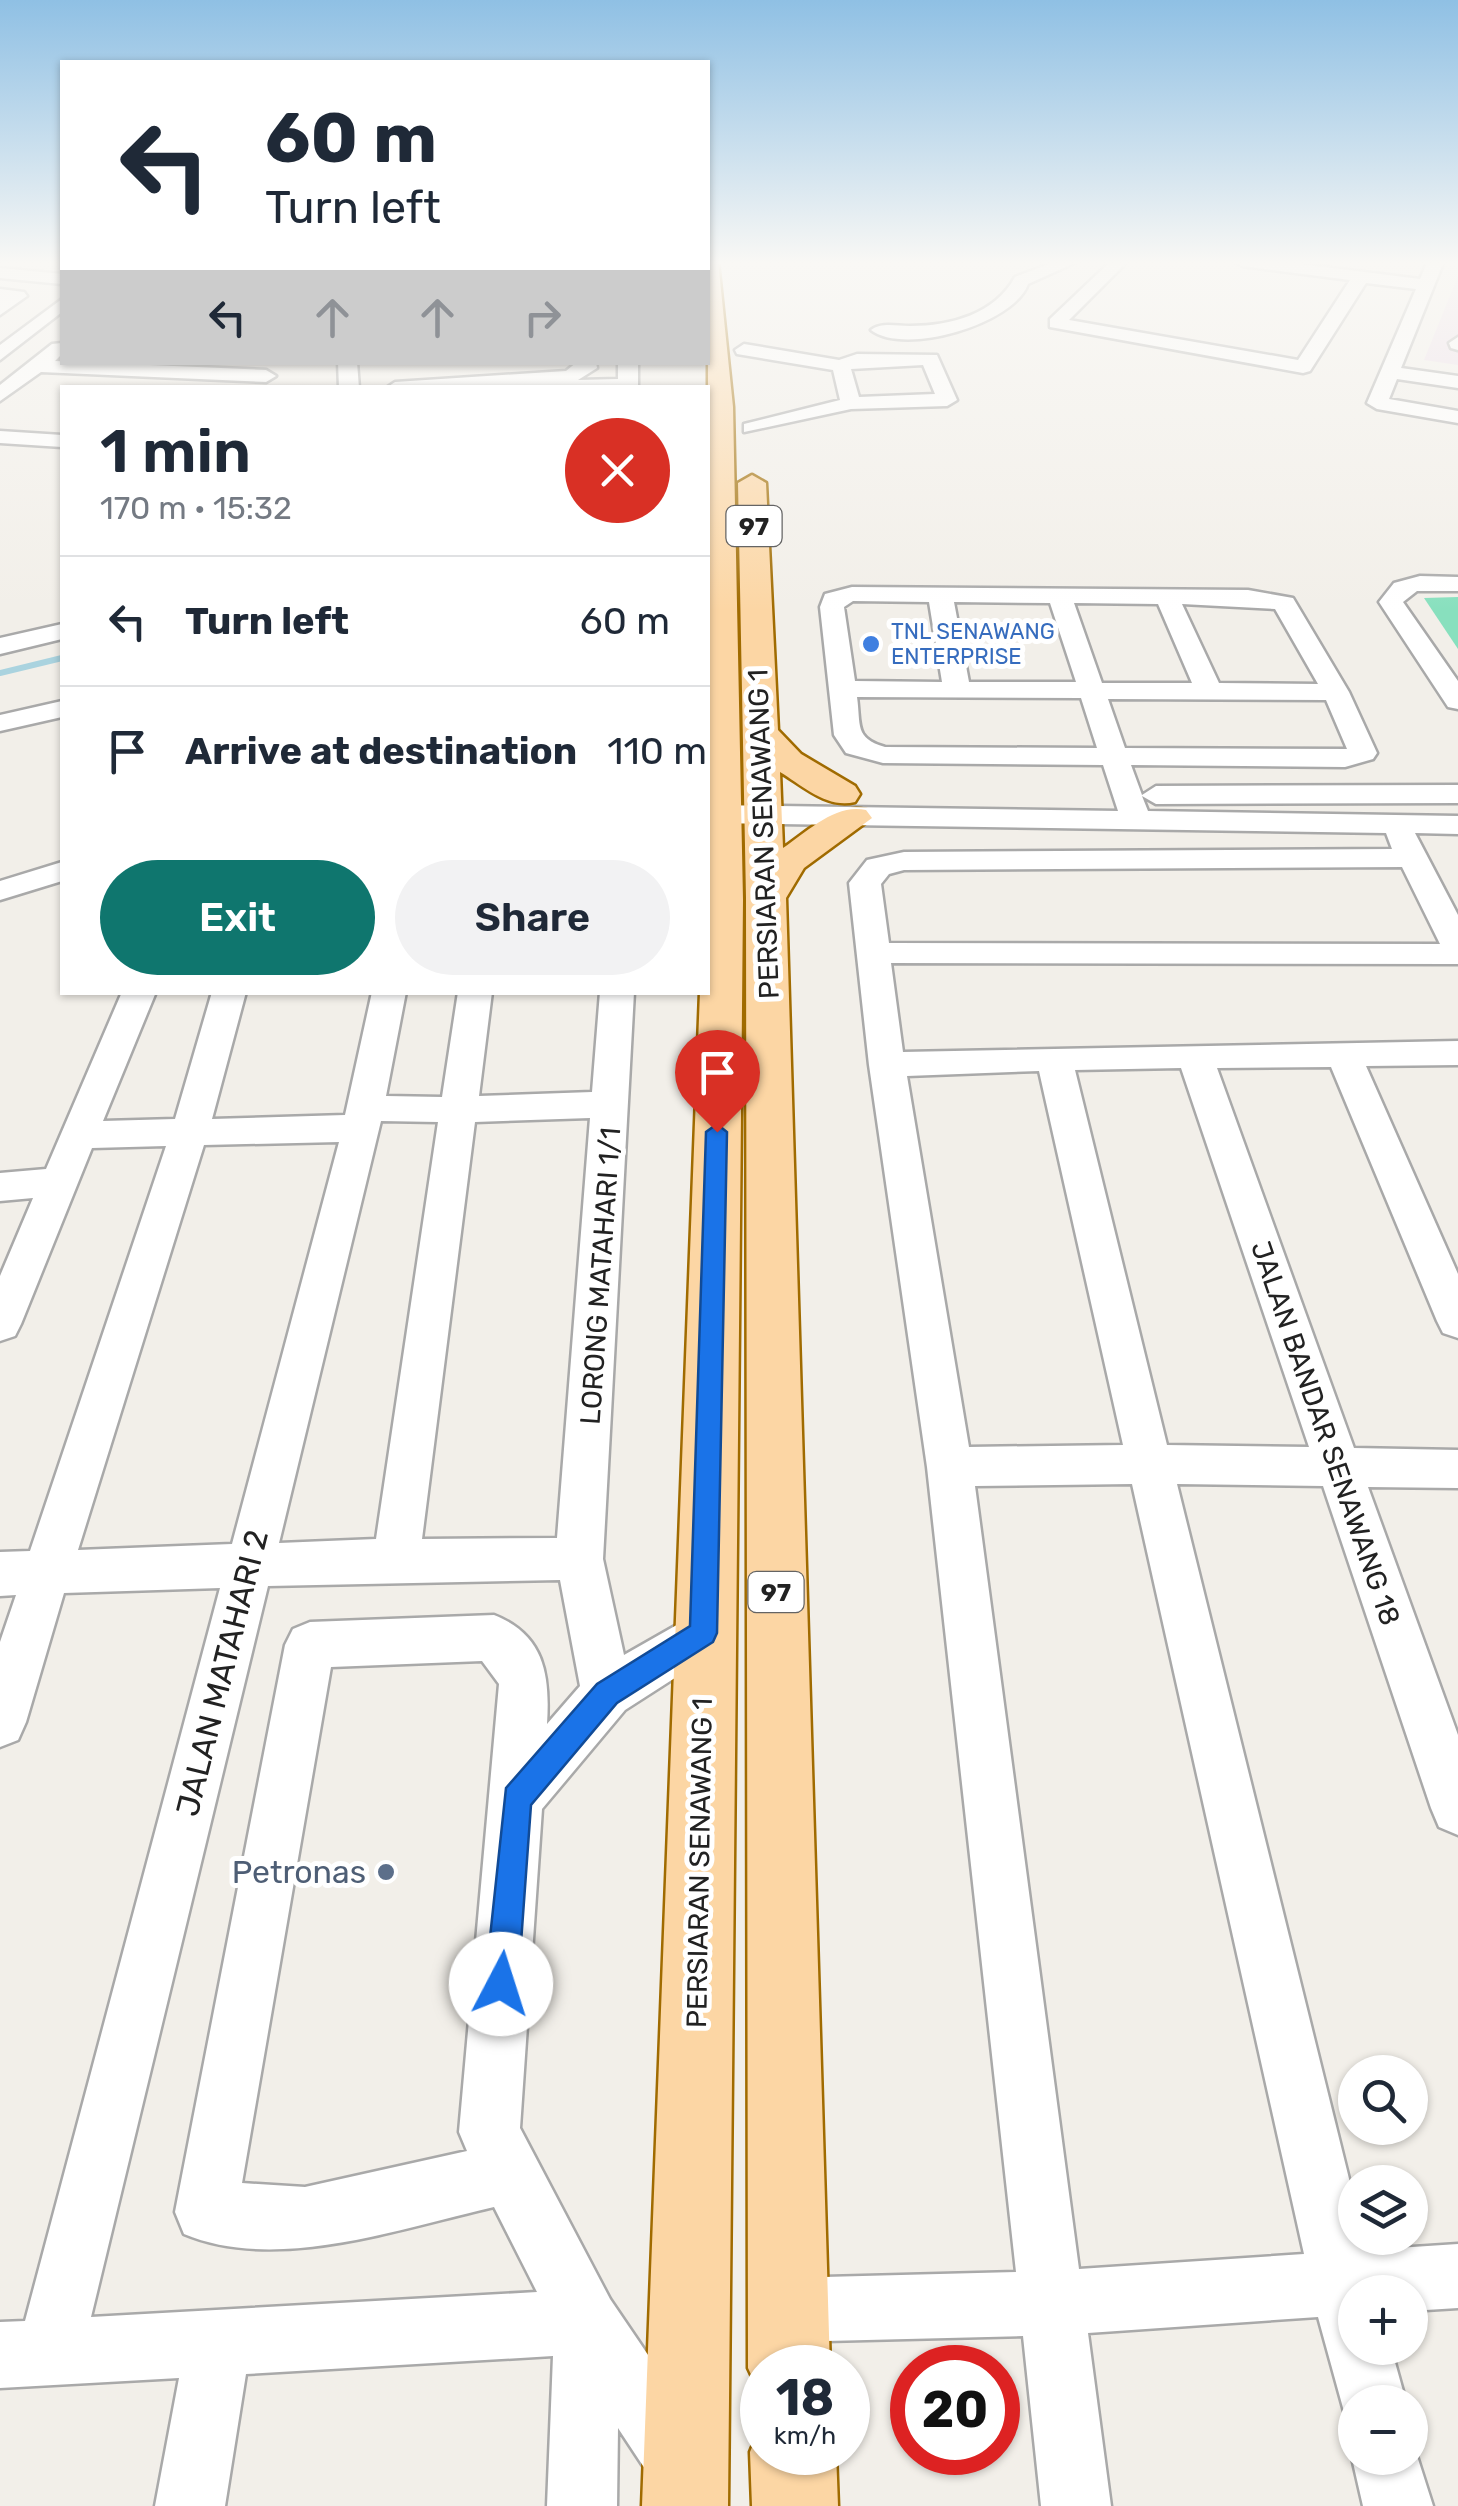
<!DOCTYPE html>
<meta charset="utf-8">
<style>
body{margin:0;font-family:Rubik,sans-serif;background:#f2f2f3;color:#1f2937;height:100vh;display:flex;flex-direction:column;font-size:38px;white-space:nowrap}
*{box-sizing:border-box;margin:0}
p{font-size:32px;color:#747a83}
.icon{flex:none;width:55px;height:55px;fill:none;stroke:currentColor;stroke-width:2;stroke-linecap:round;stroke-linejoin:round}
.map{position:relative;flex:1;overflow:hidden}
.details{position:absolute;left:60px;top:385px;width:650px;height:610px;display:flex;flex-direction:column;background:#fff;border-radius:0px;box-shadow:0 2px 8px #0004}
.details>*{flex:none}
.guide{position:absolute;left:60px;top:60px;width:650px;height:305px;border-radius:0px;box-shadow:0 2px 8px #0004;background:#fff;color:#1f2937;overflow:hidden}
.tools{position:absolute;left:1338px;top:2055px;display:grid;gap:20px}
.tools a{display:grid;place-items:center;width:90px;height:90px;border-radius:50%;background:#fff;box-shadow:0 2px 8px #0004;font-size:50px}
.speed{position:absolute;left:740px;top:2345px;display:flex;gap:20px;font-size:50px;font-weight:700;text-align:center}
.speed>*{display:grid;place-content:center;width:130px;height:130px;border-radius:50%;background:#fff;box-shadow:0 2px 8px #0004;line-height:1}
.speed small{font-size:25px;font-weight:400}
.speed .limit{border:15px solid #d22;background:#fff;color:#111}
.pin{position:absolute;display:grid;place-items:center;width:85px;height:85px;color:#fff;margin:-102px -42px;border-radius:50% 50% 50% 0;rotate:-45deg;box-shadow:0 0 10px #0007}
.pin .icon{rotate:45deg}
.me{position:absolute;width:110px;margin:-55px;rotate:5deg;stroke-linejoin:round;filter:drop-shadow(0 0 8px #0008)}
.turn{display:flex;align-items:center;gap:35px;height:210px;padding:0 40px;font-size:45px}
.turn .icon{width:130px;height:130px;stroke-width:2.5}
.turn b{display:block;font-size:70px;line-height:85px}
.lanes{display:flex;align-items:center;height:95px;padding:0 40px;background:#0003;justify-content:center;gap:50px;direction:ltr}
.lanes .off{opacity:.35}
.round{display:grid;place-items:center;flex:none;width:105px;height:105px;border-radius:52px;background:#f2f2f3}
.overview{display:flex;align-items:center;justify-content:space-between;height:170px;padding:0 40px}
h1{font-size:60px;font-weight:600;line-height:75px}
.primary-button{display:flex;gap:20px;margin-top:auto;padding:20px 40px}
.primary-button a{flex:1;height:115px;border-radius:60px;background:#0f766e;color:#fff;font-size:40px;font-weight:600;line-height:115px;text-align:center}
.primary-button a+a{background:#f2f2f3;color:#1f2937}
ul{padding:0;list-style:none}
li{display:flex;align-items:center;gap:30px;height:130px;padding:0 40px;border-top:2px solid #e0e1e3}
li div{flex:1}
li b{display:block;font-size:38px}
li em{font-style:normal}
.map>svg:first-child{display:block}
</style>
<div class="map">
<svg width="1458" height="2506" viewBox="0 0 1458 2506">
<rect width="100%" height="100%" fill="#f2efe9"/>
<path fill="#ebdbe8" d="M1458,276V365L1424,360Z"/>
<path fill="#88e0be" d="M1458,597V649L1424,598Z"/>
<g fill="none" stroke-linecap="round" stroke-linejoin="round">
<path stroke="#aad3df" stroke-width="6" d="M0,673L62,658"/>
<g stroke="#a9a9a9" stroke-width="5">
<path id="minor" d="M1057,261H1079L1028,284C1014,324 904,356 871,330C881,322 896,326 910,326C951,326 995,314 1015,277Z
M1111,261H1128L1069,320L1298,360L1350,280L1242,266L1234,261H1277L1420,279L1428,261H1444L1401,368L1458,376V388L1397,379L1389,399L1458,411V423L1377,409L1367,403L1416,289L1366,283L1310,371L1303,373L1050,327V319Z
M0,268L62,274V284L0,278Z
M0,289L24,292L27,296L0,315Z
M62,299V312L0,360V345Z
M1458,337V350L1451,348L1449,343Z
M62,343V354L55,361L266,370L276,376L266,382L41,372L0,401V385L52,344Z
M744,344L839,360L857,354L937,355L957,400L947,406L851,409L744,432V424L840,400L833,370L737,354L735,350ZM923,365L935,394L859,397L851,369Z
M338,362H357L359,388H339Z
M577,362H596L597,368L578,380L618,379V362H638V385L386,388L395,382L566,371Z
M0,431L62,435V447L0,443Z
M1420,576L1458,577V591H1417L1403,602L1458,681V709L1448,707L1379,602L1394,583Z
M852,587L1248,590L1293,598L1349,692L1377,753L1373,759L1345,767L1131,765L1142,795L1156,786L1458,785V803L1156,804L1142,796L1148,811L1458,816V834L1415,833L1458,915V964L891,963L903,1052L1458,1041V1065L1366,1066L1458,1274V1338L1443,1333L1437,1321L1331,1067L1217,1068L1354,1448L1458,1450V1488L1368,1487L1458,1735V1835L1439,1827L1431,1808L1323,1486L1177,1484L1355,2203V2238H1364L1367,2250L1458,2244V2308L1410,2311V2292H1355V2348H1391L1406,2402H1355V2428L1348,2426L1318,2317L1088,2333L1111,2506H1041L1023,2336L786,2342L763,2333L754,2310L763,2287L786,2278L1016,2272L927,1467L869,1065L849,883L867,860L904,852L1392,849L1386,833L708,823V805L1118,811L1103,765L883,763L846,753L834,735L820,607L825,594ZM853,601L929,602L942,682L855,681L844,607ZM954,602L1050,603L1076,682H969ZM1074,603L1158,604L1192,683H1102ZM1182,604L1275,609L1318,684L1219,683ZM857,697L1081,698L1097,748L885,747C854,738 861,725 857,697ZM1108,699L1326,700L1347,749L1125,748ZM1402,867L1440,944L889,943L881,884L889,874L904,870ZM1181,1068L1309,1447L1167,1445L1075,1070ZM1039,1071L1123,1445L969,1447L907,1076ZM1132,1484L1304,2254L1079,2269L975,1486Z
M62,624V639L0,654V638Z
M62,701V717L0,731V715Z
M62,862V881L0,900V881Z
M122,992H156L103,1121L175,1119L212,992H246L212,1119L345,1115L372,992H406L386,1096L442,1097L458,992H492L479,1096L592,1092L600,992H634L603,1559L624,1655L703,1610L720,1617L727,1633L720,1649L625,1710L542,1809L520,2128L610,2299L699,2430L709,2454L699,2478L675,2488L651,2478L618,2428L617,2506H547L553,2356L246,2374L225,2506H155L179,2378L0,2388V2322L25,2321L220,1588L64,1593L26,1722L18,1740L0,1747V1642L16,1595L0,1596V1552L30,1551L166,1146L92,1148L21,1324L15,1336L0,1341V1276L33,1198L0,1201V1173L46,1169ZM590,1118L557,1538L422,1539L475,1122ZM381,1121L438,1122L376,1539L279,1543ZM339,1142L232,1544L78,1550L204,1145ZM560,1580L580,1686L547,1724C550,1676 545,1635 494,1615L310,1622L293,1629L285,1645L175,2212L184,2234C277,2273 401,2228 494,2207L537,2292L91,2317L268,1586ZM482,1661L499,1684L459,2132L467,2151L305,2187L242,2183L331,1667Z
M1410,2434L1433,2506H1363L1352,2458L1355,2450V2458H1410Z"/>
</g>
<g stroke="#a06b00" stroke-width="5">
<path id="major" d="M708,261H718L733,407L743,900L728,2506H642L700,992H708Z
M752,475L766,483L778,730L801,754L855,786L860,794L855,802C827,809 803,786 780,772L783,848C808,831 836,803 866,810L872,818L804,868L786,898L830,2368H762V2398L748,2368L746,898L738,483Z
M762,2423V2452H836L838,2506H752L750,2452Z"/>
</g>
<use href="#minor" fill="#fff" fill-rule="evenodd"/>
<use href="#major" fill="#fcd6a4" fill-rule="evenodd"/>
</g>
<linearGradient id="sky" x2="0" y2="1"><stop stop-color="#8fc0e4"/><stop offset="0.43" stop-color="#f9f8f5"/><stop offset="1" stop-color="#f9f8f5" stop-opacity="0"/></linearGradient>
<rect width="1458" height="611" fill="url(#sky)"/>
<path fill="#1a73e8" stroke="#114b97" stroke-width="2.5" d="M717,1124L727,1132L717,1633L713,1642L617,1703L531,1805L518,1984L513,1995L501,2000L490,1995L485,1984L506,1788L597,1684L690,1626L706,1132Z"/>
<circle fill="#3f7fe0" stroke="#fff" stroke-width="4" cx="871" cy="644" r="10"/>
<circle fill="#5c6f8a" stroke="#fff" stroke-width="4" cx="386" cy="1872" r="10"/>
<g text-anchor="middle" stroke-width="10" stroke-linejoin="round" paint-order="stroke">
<g font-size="22" fill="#366cbe" stroke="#fff" text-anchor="start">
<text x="891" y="639">TNL SENAWANG<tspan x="891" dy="25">ENTERPRISE</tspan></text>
</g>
<g fill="#fff" stroke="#646464" stroke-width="2.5">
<rect x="726.5" y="506" width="55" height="40" rx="8"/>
<rect x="748.5" y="1572" width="55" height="40" rx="8"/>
</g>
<g font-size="25" font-weight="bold" fill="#222">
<text x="754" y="535">97</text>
<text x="776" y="1601">97</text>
</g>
<g font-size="28" fill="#222" stroke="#fff">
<text transform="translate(763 834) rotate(-92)" y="10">PERSIARAN SENAWANG 1</text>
<text transform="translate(600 1276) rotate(-86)" y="10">LORONG MATAHARI 1/1</text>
<text transform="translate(1326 1433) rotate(71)" y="10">JALAN BANDAR SENAWANG 18</text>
<text transform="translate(699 1863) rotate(-89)" y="10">PERSIARAN SENAWANG 1</text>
</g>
<g font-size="32" fill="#222" stroke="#fff">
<text transform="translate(222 1673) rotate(-76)" y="11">JALAN MATAHARI 2</text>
</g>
<g font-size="32" fill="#4e5e75" stroke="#fff" text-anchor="end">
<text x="366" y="1883">Petronas</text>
</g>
</g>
</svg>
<div class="tools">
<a><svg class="icon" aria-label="search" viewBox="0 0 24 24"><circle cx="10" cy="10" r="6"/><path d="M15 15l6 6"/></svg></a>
<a><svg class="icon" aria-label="layers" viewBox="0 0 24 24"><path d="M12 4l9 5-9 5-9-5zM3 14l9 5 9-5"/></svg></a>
<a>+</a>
<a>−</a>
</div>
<div class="speed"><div>18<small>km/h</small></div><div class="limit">20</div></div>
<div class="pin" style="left:717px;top:1132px;background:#d93025"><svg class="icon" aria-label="arrive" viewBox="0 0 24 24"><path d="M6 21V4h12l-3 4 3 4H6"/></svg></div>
<svg class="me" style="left:501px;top:1984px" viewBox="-20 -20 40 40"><circle r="19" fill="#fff"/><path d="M0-13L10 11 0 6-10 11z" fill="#1a73e8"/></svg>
<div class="guide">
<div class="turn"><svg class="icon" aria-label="left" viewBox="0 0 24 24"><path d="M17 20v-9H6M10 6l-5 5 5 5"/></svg><div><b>60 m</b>Turn left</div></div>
<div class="lanes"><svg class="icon" aria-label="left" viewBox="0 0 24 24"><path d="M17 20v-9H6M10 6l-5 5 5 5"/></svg><svg class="icon off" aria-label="ahead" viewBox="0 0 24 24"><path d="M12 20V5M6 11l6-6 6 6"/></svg><svg class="icon off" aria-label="ahead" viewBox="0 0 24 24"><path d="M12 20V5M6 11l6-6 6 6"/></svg><svg class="icon off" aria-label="right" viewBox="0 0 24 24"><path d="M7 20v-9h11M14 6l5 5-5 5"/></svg></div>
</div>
<section class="details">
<div class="overview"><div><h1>1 min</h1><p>170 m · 15:32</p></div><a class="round" style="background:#d93025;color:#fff"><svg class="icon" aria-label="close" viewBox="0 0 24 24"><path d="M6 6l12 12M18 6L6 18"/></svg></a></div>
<ul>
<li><svg class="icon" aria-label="left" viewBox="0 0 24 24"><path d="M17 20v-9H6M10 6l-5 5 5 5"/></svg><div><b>Turn left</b></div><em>60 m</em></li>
<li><svg class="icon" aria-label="arrive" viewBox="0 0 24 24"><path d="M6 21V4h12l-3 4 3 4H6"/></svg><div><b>Arrive at destination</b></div><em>110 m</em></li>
</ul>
<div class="primary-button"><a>Exit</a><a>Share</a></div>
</section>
</div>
